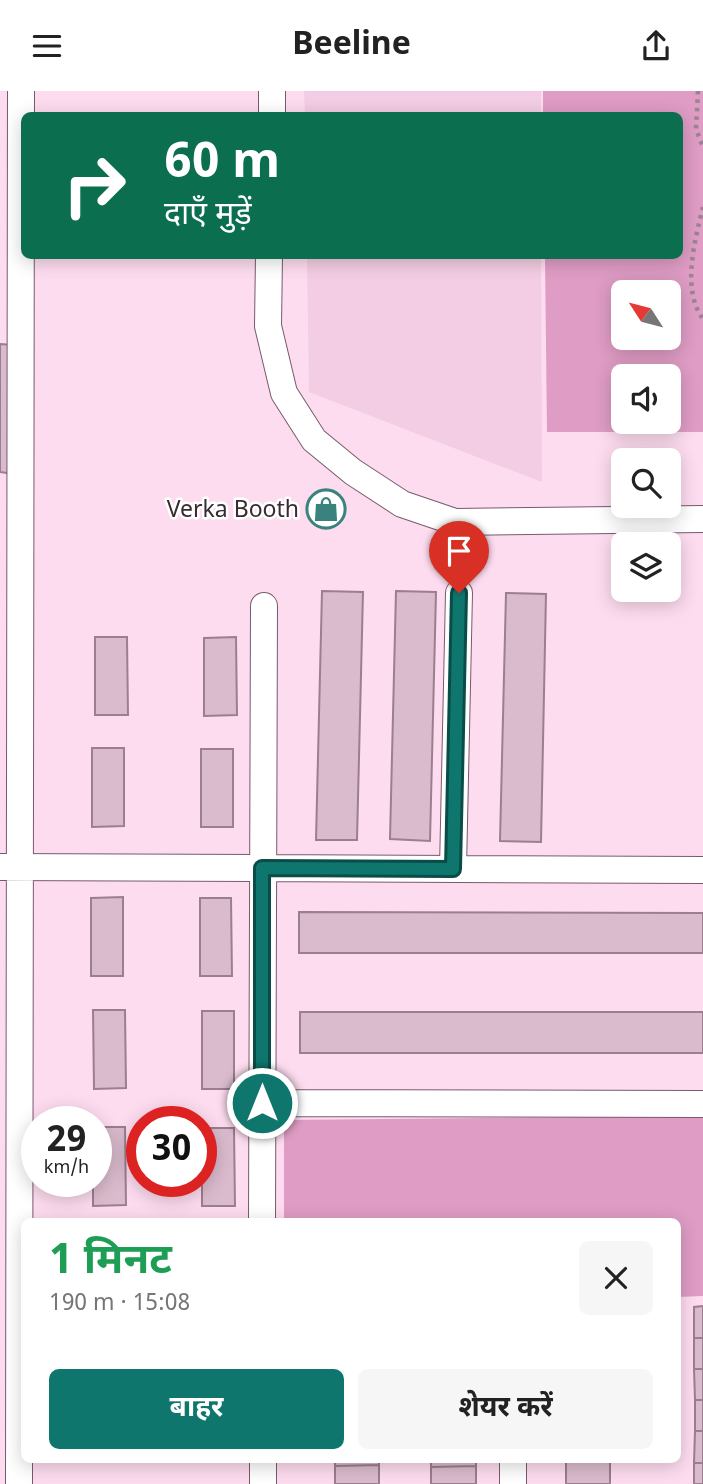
<!DOCTYPE html>
<html lang="hi">
<meta charset="utf-8">
<style>
body{margin:0;font-family:Georgia,"Noto Sans Devanagari",serif;background:#f6f6f6;color:#222;height:100vh;display:flex;flex-direction:column;font-size:26px;white-space:nowrap}
*{box-sizing:border-box;margin:0}
p{font-size:23px;color:#767676}
.icon{flex:none;width:38px;height:38px;fill:none;stroke:currentColor;stroke-width:2;stroke-linecap:round;stroke-linejoin:round}
.map{position:relative;flex:1;overflow:hidden}
.details{position:absolute;left:21px;top:1127px;width:660px;height:245px;display:flex;flex-direction:column;background:#fff;border-radius:10px;box-shadow:0 4px 18px #0003}
.details>*{flex:none}
.hud{position:absolute;left:21px;top:21px;width:662px;height:147px;border-radius:10px;box-shadow:0 4px 18px #0003;background:#0b6e4f;color:#fff;overflow:hidden}
.needle{width:46px;rotate:306deg}
.tools{position:absolute;left:611px;top:189px;display:grid;gap:14px}
.tools a{display:grid;place-items:center;width:70px;height:70px;border-radius:10px;background:#fff;box-shadow:0 4px 18px #0003;font-size:35px}
.speed{position:absolute;left:21px;top:1015px;display:flex;gap:14px;font-size:35px;font-weight:700;text-align:center}
.speed>*{display:grid;place-content:center;width:91px;height:91px;border-radius:50%;background:#fff;box-shadow:0 4px 18px #0003;line-height:1}
.speed small{font-size:18px;font-weight:400}
.speed .limit{border:10px solid #d22;background:#fff;color:#111}
.pin{position:absolute;display:grid;place-items:center;width:60px;height:60px;color:#fff;margin:-72px -30px;border-radius:50% 50% 50% 0;rotate:-45deg;box-shadow:0 0 7px #0007}
.pin .icon{rotate:45deg}
.me{position:absolute;width:77px;margin:-38px;rotate:0deg;stroke-linejoin:round;filter:drop-shadow(0 0 5px #0008)}
.turn{display:flex;align-items:center;gap:24px;height:147px;padding:0 28px;font-size:32px}
.turn .icon{width:91px;height:91px;stroke-width:2.5}
.turn b{display:block;font-size:49px;line-height:60px}
.round{display:grid;place-items:center;flex:none;width:74px;height:74px;border-radius:10px;background:#f6f6f6}
.headline{display:flex;align-items:center;justify-content:space-between;height:119px;padding:0 28px}
h1{font-size:42px;font-weight:700;line-height:52px;color:#1e9e55}
.cta{display:flex;gap:14px;margin-top:auto;padding:14px 28px}
.cta a{flex:1;height:80px;border-radius:10px;background:#0f766e;color:#fff;font-size:28px;font-weight:700;line-height:80px;text-align:center}
.cta a+a{background:#f6f6f6;color:#222}
header{display:flex;justify-content:space-between;align-items:center;height:91px;padding:0 28px;background:#fff;font-size:32px;font-weight:700}
.map>svg:first-child{display:block}
</style>
<header><svg class="icon" aria-label="menu" viewBox="0 0 24 24"><path d="M4 6h16M4 12h16M4 18h16"/></svg>Beeline<svg class="icon" aria-label="share" viewBox="0 0 24 24"><path d="M12 15V3M7 8l5-5 5 5M5 13v7h14v-7"/></svg></header>
<div class="map">
<svg width="703" height="1393" viewBox="0 0 703 1393">
<rect width="100%" height="100%" fill="#fddcef"/>
<path fill="#f3cde3" d="M304,0H541V24H305Z
M307,165H541L542,391L309,301Z"/>
<path fill="#df9cc4" fill-rule="evenodd" d="M543,0H703V341H547L545,165L679,164V24H543ZM623,201H668V247H623ZM623,285H668V331H623Z
M703,1025V1205L677,1206V1130H284V1029Z"/>
<path fill="#dabbcd" stroke="#9b7e8f" stroke-width="2" d="M0,253L13,254L14,383L0,381Z
M322,500L363,501L357,749H316Z
M396,500L436,501L430,750L390,748Z
M506,502L546,503L541,751L500,750Z
M95,546H127L128,624H95Z
M236,546L237,624L204,625V547Z
M92,657H124V735L92,736Z
M201,658H233V736H201Z
M123,806V885H91V807Z
M200,807H231L232,885H200Z
M299,821L703,822V862H299Z
M93,919H125L126,997L94,998Z
M202,920H234V998H202Z
M300,921H703V962H300Z
M96,1036H125L126,1114L93,1115V1090H96Z
M202,1037H234L235,1115H202Z
M703,1215V1247H694V1216Z
M694,1247H703V1278H694Z
M694,1278H703V1309H695Z
M695,1309H703V1340H695Z
M695,1340H703V1372H694Z
M335,1368H379V1374L335,1375Z
M431,1368H476V1375L431,1376Z
M566,1370H610V1393H566Z
M694,1372H703V1393H694Z
M379,1374V1393H335V1375Z
M476,1375V1393H431V1376Z"/>
<g fill="none" stroke-linecap="round" stroke-linejoin="round">
<g stroke="#775b6c" stroke-width="28">
<path id="minor" d="M272,24V0
M269,164L268,235L284,302L314,349L353,381L402,413L455,431L703,428
M0,776L703,779
M453,778L459,502
M262,1012L703,1013
M262,1130L264,515
M263,1368V1393
M19,1393L21,0
M513,1393V1368"/>
</g>
<path stroke="#9b8491" stroke-width="4.5" stroke-dasharray="3.5 5" stroke-linecap="butt" d="M698,0L696,38L703,56
M703,116C695,149 681,198 703,228"/>
<use href="#minor" stroke="#fff" stroke-width="26"/>
</g>
<g fill="none" stroke-linecap="round" stroke-linejoin="round">
<g stroke="#0a4d48" stroke-width="18">
<path id="route" d="M262,1012V777L453,778L459,502"/>
</g>
<use href="#route" stroke="#0f766e" stroke-width="12"/>
</g>
<defs>
<g id="shop-ring" transform="scale(2.0125)"><circle r="9.5" fill="#fff" stroke="#3a827e" stroke-width="1.5"/><path d="M-5-2.5h2.3a2.7 3.5 0 0 1 5.4 0H5L5.5 6h-11ZM-1.5-2.5h3a1.5 2.3 0 0 0-3 0Z" fill="#3a827e"/></g>
</defs>
<g fill-rule="evenodd">
<use href="#shop-ring" x="326" y="418"/>
</g>
<g text-anchor="middle" stroke-width="5" stroke-linejoin="round" paint-order="stroke">
<g font-size="23" fill="#382c33" stroke="#fff" text-anchor="end">
<text x="299" y="426">Verka Booth</text>
</g>
</g>
</svg>
<div class="tools">
<a><svg class="needle" viewBox="-14 -14 28 28"><path d="M0-13l5 13h-10z" fill="#e53935"/><path d="M0 13l5-13h-10z" fill="#767676"/></svg></a>
<a><svg class="icon" aria-label="sound" viewBox="0 0 24 24"><path d="M4 9h4l5-4v14l-5-4H4zM17 9q2 3 0 6"/></svg></a>
<a><svg class="icon" aria-label="search" viewBox="0 0 24 24"><circle cx="10" cy="10" r="6"/><path d="M15 15l6 6"/></svg></a>
<a><svg class="icon" aria-label="layers" viewBox="0 0 24 24"><path d="M12 4l9 5-9 5-9-5zM3 14l9 5 9-5"/></svg></a>
</div>
<div class="speed"><div>29<small>km/h</small></div><div class="limit">30</div></div>
<div class="pin" style="left:459px;top:502px;background:#d93025"><svg class="icon" aria-label="arrive" viewBox="0 0 24 24"><path d="M6 21V4h12l-3 4 3 4H6"/></svg></div>
<svg class="me" style="left:262px;top:1012px" viewBox="-20 -20 40 40"><circle r="17" fill="#0f766e" stroke="#fff" stroke-width="3"/><path d="M0-11L8 9 0 5-8 9z" fill="#fff"/></svg>
<div class="hud">
<div class="turn"><svg class="icon" aria-label="right" viewBox="0 0 24 24"><path d="M7 20v-9h11M14 6l5 5-5 5"/></svg><div><b>60 m</b>दाएँ मुड़ें</div></div>
</div>
<section class="details">
<div class="headline"><div><h1>1 मिनट</h1><p>190 m · 15:08</p></div><a class="round"><svg class="icon" aria-label="close" viewBox="0 0 24 24"><path d="M6 6l12 12M18 6L6 18"/></svg></a></div>
<div class="cta"><a>बाहर</a><a>शेयर करें</a></div>
</section>
</div>
